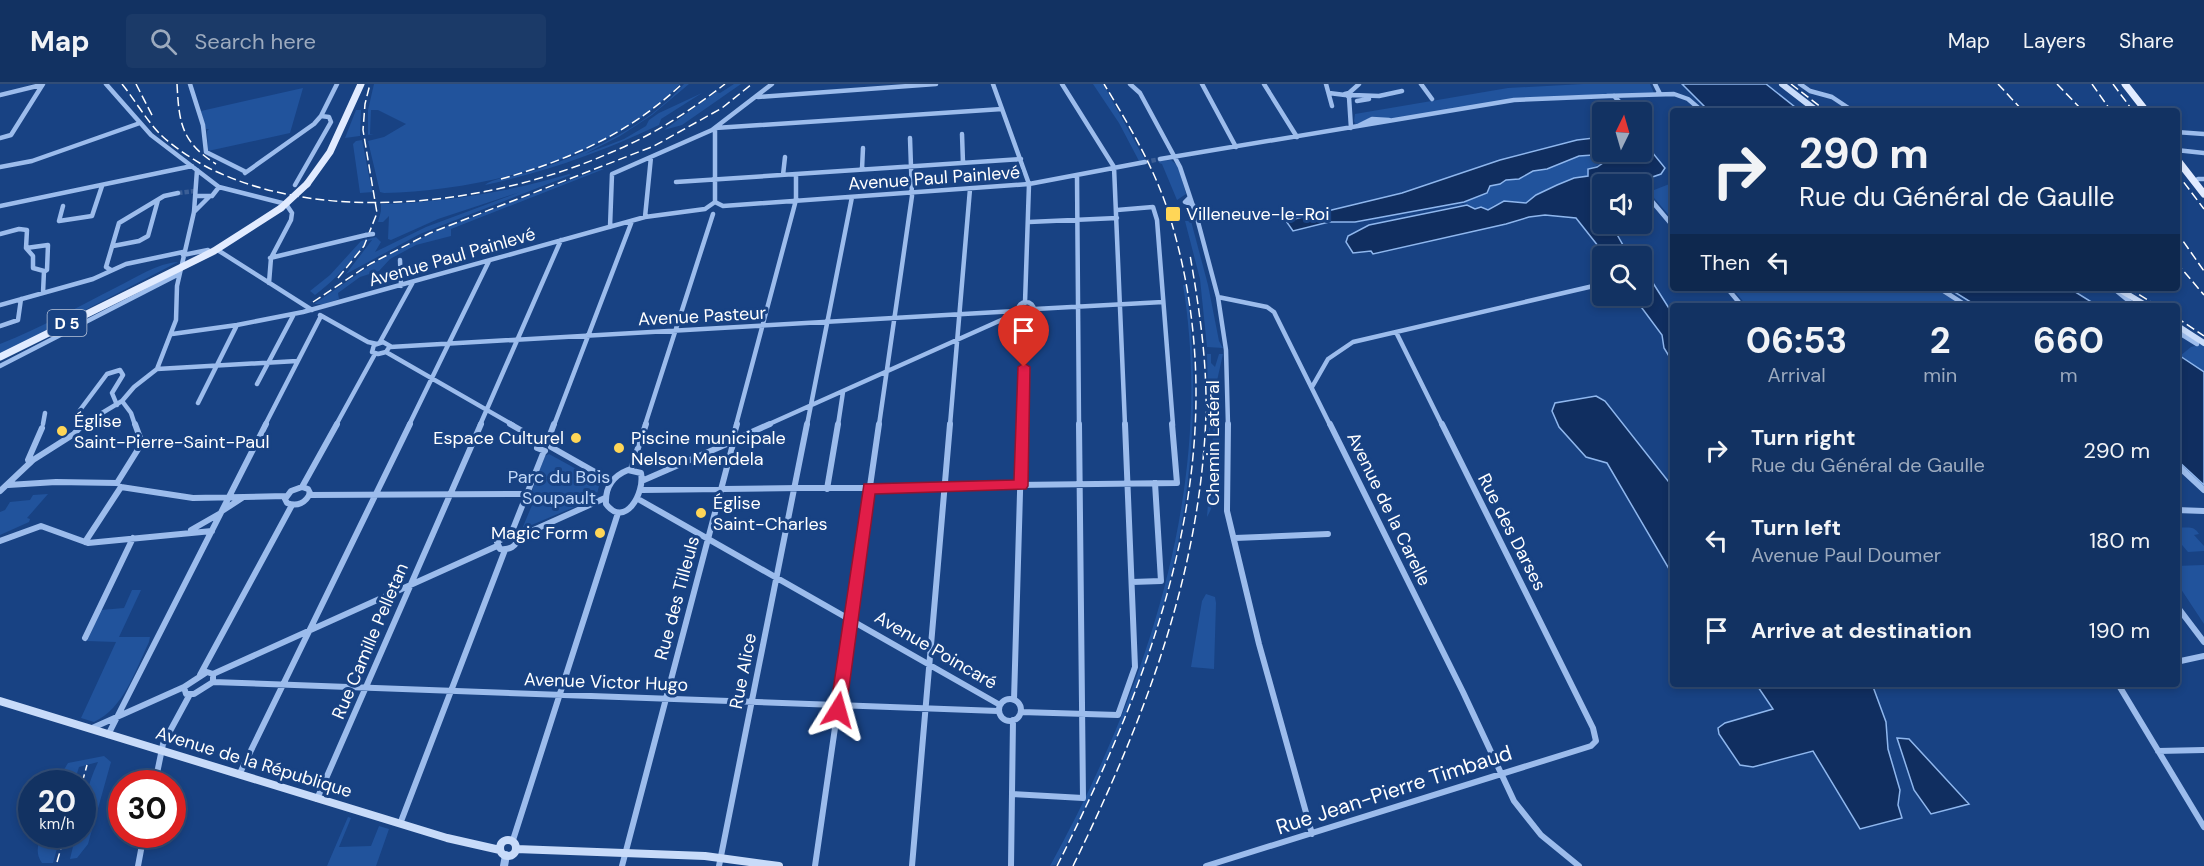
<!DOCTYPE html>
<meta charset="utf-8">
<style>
body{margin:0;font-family:"DM Sans",sans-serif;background:#1b3a68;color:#f1f3f6;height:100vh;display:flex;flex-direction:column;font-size:22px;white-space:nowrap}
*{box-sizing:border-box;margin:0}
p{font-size:20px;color:#9caabe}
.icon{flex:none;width:33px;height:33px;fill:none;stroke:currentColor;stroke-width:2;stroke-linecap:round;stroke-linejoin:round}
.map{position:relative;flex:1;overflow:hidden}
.side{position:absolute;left:1670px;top:219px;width:510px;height:384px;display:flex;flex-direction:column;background:#123262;border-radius:6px;box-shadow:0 3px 9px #0003,0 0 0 2px #314d77}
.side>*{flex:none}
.hud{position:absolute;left:1670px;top:24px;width:510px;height:183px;border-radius:6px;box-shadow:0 3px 9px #0003,0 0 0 2px #314d77;background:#123262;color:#f1f3f6;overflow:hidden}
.needle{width:39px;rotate:5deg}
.controls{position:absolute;left:1592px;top:18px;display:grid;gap:12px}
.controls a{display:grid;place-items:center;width:60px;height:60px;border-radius:6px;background:#123262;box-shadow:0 3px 9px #0003,0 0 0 2px #314d77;font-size:30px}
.speed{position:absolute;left:18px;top:686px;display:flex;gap:12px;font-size:30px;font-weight:700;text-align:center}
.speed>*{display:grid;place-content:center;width:78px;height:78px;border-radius:50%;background:#123262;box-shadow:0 3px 9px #0003,0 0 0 2px #314d77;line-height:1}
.speed small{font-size:15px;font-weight:400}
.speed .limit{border:9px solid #d22;background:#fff;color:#111}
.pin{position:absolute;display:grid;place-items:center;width:51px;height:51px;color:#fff;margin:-62px -26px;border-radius:50% 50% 50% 0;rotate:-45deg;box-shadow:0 0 6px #0007}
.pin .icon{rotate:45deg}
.me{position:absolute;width:66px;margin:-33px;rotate:8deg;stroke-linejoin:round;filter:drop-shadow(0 0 4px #0008)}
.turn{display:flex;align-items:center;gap:21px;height:126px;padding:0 30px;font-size:27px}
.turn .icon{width:78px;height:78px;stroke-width:2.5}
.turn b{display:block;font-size:42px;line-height:51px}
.then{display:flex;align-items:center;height:57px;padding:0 30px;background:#0003;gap:12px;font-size:22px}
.eta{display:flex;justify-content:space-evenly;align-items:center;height:102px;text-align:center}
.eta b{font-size:36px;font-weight:700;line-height:42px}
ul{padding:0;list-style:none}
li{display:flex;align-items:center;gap:18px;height:90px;padding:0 30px}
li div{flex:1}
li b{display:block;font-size:22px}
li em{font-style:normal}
header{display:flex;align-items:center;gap:36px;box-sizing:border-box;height:84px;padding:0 30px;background:#123262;border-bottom:2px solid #314d77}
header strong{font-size:28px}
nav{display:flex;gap:33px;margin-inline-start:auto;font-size:21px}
.search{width:420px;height:54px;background:#1b3a68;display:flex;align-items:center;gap:15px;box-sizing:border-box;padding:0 21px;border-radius:6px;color:#9caabe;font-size:22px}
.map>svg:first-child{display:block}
</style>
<header>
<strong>Map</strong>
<div class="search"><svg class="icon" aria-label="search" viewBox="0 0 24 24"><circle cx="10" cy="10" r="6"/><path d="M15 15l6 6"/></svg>Search here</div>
<nav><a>Map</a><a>Layers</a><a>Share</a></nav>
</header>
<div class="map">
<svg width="2204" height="782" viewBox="0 0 2204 782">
<rect width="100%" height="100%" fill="#184283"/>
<path fill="#21539c" d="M374,0H680C611,75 482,107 384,109L380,108L368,57L384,53L406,40L378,26H371L370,50H374L345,54L356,26H361L360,52L368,51V26Z
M684,0H689L652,31L620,52L585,70L624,55L646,42L649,36L659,29L702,9L661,35L659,41C602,68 546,88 485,101C495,93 519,92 533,87C587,69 646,44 684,0Z
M734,0H741L682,41L664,46L716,8L720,9Z
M1093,0H1103L1145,76L1139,77L1119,39Z
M1583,0H1650L1654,9L1555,12L1396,35L1378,34L1356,41L1354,37L1355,30L1508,4Z
M303,4L290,49L208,67L207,47L209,45H206L201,27Z
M362,56L371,102L373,108L360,109L353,60L356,57Z
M1592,71L1603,79L1590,84L1589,91L1586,94L1557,101L1526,119L1507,117L1494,121L1488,126L1481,123L1475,125L1464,118L1487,109L1490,102L1506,96L1519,95L1533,87L1547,85L1579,72Z
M1171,76L1178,82L1186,110L1177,116L1162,80L1159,79V77Z
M600,85H604L451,145V152L416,161L390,175L379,187L360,193L338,209L339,215L324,220H314L380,175L440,145Z
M569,90L571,91L420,150L346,190L372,156L367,157C352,177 335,196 315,211L310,207L330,191L361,157L376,153L381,158L375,168L426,143L520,108L438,135L391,156L388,155L389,132L383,138H378L381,127V120C445,118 509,108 569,90Z
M1672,99V135L1649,108Z
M1185,137H1191L1208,201L1219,257L1223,264L1207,263L1200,195Z
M178,178L0,270V260C41,244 79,222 117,203C135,194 158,179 178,178Z
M1183,201H1186C1215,413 1154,595 1056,781L1050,782C1146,607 1216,402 1183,201Z
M1732,204H1935L1963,222H1747Z
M2202,260L2204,261V288L2180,272L2191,263Z
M1207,270H1211V279L1215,283L1219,270H1223L1214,310L1209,354Z
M1218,313C1218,352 1227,398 1207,433L1215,324Z
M549,370L600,398L596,414L522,445L535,414L530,412L545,372Z
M48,410L27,434L30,435L29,438L0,451V428L5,426L10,418L30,416L33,411Z
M2177,443C2186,445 2193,440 2199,450L2194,451L2204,462V467L2188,468L2177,455Z
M2204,481V540L2177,499L2176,482Z
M132,506H141L119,553H150L149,558C135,587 124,624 94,638L81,634L116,558L87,557L101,526L124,524Z
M1206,510L1215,513L1216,519L1214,585L1191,583L1202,517Z
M104,672L111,678L88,760L77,774L70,775L76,750H82C82,725 87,701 98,678L79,683L74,699H56L68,679Z
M348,733L351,734L339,763L371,762L379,742L389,745L376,782H327Z
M41,750H61L53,779H42C35,769 38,762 41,750Z"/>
<path fill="#102e60" stroke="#8fb7ee" stroke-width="1.5" d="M1682,0H1766L1800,27H1709Z
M1602,53V68H1641V59L1652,68L1665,84L1661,90L1632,100H1602V116L1598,118L1602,125V140H1611L1623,161L1635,172H1606L1576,134L1545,131L1529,133L1506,140L1373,170L1371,167L1353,169L1346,158L1348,152L1369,141L1467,121L1475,125L1481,123L1488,126L1504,117L1526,119L1536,111L1557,101L1574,94L1588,92V85L1597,83L1603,79L1593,71L1579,72L1547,85L1533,87L1519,95L1506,96L1500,100L1490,102L1487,109L1464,118L1355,138H1329L1293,147L1286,137L1402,109L1500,76L1577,56Z
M1641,180L1672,229V277L1664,264L1662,251L1633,212H1641Z
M1948,204H2069L2098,222H1977Z
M2177,270L2204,288V401L2177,376Z
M1596,312L1605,317L1672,402V490L1607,379L1586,373L1559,343L1552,327L1555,319Z
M1756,600H1872L1886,638L1888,665L1900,706L1898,721L1902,734L1860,745L1813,667L1753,683L1740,681L1719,650L1718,644L1725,639L1773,625Z
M1897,654L1909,655L1969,720L1931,730L1914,706Z"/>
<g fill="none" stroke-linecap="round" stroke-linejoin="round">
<path stroke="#3b5e96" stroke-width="4.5" stroke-dasharray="4.5 2" stroke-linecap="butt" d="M1145,78L1160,75
M178,109L195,107"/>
<path stroke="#9cbcec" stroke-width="4.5" d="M106,0L151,51L219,103L286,120L292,129L291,136L271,174L269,199
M190,0L203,41L206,68L246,88
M993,0L1029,100L1025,219
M1062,0L1114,83L1125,341
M1130,0L1140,9L1180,83L1197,134L1218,213L1226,266L1228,341
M1202,0L1236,63
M1264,0L1297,53
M1326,0L1332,22
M1421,0L1432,15
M1655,0L1660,10
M1800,0L1810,7L1832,13L1853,27
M1329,9L1345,11
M1349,9L1359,0
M1349,9L1352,11L1349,13L1345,10Z
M0,11L41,1
M1352,11L1379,12L1402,7
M1607,12L1674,10L1688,15L1702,27
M1614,12L1629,28
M758,13L936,0
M1349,13L1351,44
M1357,17L1369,15
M1358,42L1372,35L1389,36
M1641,43L1647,49
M715,44L1002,25
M715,44V118
M2176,48L2204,50
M962,50L963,79
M0,54L11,51L43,0
M2176,66L2204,69
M1160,75L1514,16L1609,12
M0,83L32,77L140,39
M862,85L863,64
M245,89L314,40L321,32L337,0
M783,91L785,73
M1077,91L1079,341
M2198,95H2204
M676,98L1021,75
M295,101L331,38L329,33L321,32
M1645,109L1672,141
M195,112H212L219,103
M1190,113L1185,118L1193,121
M0,122L192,82
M63,122L59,137L92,132L102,102
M723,122L1029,100L1145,78
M705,125L715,118L723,122
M1117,126L1153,123L1157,136L1173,341
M194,128L209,113
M645,133L651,73
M1029,138L1117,134
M610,143L612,90L712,46L772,0
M0,150L19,145L27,146L26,164L33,172V184L44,187L43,209
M113,162L139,157L148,152L158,116
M26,164L48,161L47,186L44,188
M216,165L312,226
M183,171L208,166
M270,174L366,151
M400,176L401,202
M111,186L106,183L119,139L164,112L178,109
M1727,204L1742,222
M1939,204L1967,222
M2113,204L2135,222
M1218,213L1267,223L1274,228L1330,341
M1018 226a8 8 0 1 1 16 0a8 8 0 1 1-16 0Z
M0,221L93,195L126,180L183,168
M1035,225L1163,218
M320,231L368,258L377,260
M0,242L18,236L21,215
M2176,247L2197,260
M1396,248L1442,341
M172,250L237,241L303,228L645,133L705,125
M380,258L413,198
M383,258L390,262L386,268L378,270L372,268L374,261Z
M390,263L1016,227
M386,268L513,341
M0,282L179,190
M157,285L297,277
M257,300L294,230
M1312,303L1328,275L1353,258L1602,200
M122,317L131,329L135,341
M198,319L237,241
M80,326L107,290L120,286L123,291L112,309L117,321
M43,340L45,329
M82,341L122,317L134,303L157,285L176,236L177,202L194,128L197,86
M265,341L321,232
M336,341L375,270
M409,341L489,177
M480,341L561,156
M554,341L632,137
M645,341L713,130
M736,341L796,116V90
M767,341L1017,229
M807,341L852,113
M838,341L843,308
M879,341L912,112L910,54
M950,341L970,105
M1022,341L1025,233"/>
<path stroke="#9cbcec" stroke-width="6" d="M510,340L540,357
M1228,340L1227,427L1259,560L1312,750
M1330,340L1463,608L1514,717L1541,751L1579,782
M733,354L737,340
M733,354L736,355L733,360L729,359Z
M736,355L770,340
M548,356L554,340
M540,357L537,364L545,367
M551,363L611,397
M30,379L28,376L42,344
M2176,380L2204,406
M631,385L646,340
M628,386L641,389C645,409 625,445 606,420C605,403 613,392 628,386Z
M644,396L729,359
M117,399L142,359L135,340
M8,401L56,398L117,399
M121,403L193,414L286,412
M302,403L337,340
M302,403L308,405L310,409C306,419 297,423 287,419L285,415L291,407Z
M827,405L838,340
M642,406L1177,399L1172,340
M0,407L33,376L74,350L83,340
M309,411L526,410
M638,415L1000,621
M2176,426L2204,427
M222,427L242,414
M191,446L219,430
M511,450L544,367
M511,450L518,453C517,463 509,466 500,465L497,458Z
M518,453L605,414
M1235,454L1328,450
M0,457L41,442L88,459L212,447
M85,458L121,403
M1132,498L1161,497L1155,399
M2176,521L2204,558
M85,554L133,454
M2176,578L2204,572
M207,588L213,590V598L194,610H186L184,603Z
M213,590L497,462
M200,591L292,421
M213,598L998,627
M2118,600L2204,743
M999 626a11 11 0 1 1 22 0a11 11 0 1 1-22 0Z
M1014,616L1022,340
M1021,628L1118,631L1135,583L1125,340
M90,645L184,603
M108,651L266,340
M2158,667L2204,666
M239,691L410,340
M155,699L163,660L189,612
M1012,710L1083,714L1079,340
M317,715L481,340
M400,740L505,466
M513,756L618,429
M138,782L144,750
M622,782L733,360
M719,782L807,340
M815,782L879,340
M912,782L950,340
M1011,782L1013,636
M1206,782L1591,662L1596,657L1593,644L1442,340"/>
<path stroke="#9cbcec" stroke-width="8" d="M504,782L506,771"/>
<path stroke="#c8dbf9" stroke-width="6" d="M1782,0L1817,27
M2117,204L2147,222
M2176,241L2204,259"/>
<path stroke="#c8dbf9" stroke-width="8" d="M0,617L447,754L500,766
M500 764a8 8 0 1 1 16 0a8 8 0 1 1-16 0Z
M516,765L705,772L779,782"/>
<path stroke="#e1ebff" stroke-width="7" d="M2125,0L2146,27
M2176,74L2204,110
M307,100L330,68L361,0
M0,273L214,167L281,124"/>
<path stroke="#fff" stroke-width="1.5" stroke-dasharray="9 4" stroke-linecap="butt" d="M122,0C135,16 146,36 161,51C172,62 199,80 213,86C330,142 497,119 612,68C653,51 690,27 725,0
M136,0L153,33
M177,0C179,38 181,58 216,80
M1791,0L1826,27
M1998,0L2023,27
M2057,0L2083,27
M2092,0L2111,27
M2113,0L2133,27
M2176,88L2204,125
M501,95C569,76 630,49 682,0
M2176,147L2204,187
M2176,178L2204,211
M338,194L364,162L377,129L363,46L365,20L370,0
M2128,204L2158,222
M313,218L370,180L430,149L654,62L722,24L752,0
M2176,233L2204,252
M82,699L87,681
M57,778L65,750
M1057,782C1160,577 1240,359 1169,130C1154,83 1129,41 1104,0
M1073,782C1143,639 1201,490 1206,329C1207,275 1199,223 1190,171"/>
<path stroke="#9cbcec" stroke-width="4.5" d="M366,151L373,150"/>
<path stroke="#e1ebff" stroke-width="7" d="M281,124L307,100"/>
</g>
<path fill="#e11d48" stroke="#92132f" stroke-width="1.5" d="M1024,279L1030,283L1028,402L1026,405L875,410L846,626L843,631L838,634L832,631L830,626L864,400L1014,396L1018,283Z"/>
<g fill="#ffd657" stroke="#184283" stroke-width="2">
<rect x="1165" y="122" width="16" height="16" rx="3"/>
<circle cx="62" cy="347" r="6"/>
<circle cx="576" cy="354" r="6"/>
<circle cx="619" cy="364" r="6"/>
<circle cx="701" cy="429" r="6"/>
<circle cx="600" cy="449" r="6"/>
</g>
<g text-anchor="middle" stroke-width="6" stroke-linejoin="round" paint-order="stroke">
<rect fill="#184283" stroke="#bac6da" stroke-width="1.5" x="47.5" y="226" width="39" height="26" rx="4.5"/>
<g font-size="16" font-weight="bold" fill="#fff">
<text x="67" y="245">D 5</text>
</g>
<g font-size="18" fill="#fff" stroke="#184283">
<text transform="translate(934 94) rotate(-4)" y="6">Avenue Paul Painlevé</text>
<text transform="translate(452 173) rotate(-16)" y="6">Avenue Paul Painlevé</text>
<text transform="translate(702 232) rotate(-3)" y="6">Avenue Pasteur</text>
<text transform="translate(1213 359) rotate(-90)" y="6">Chemin Latéral</text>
<text transform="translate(1389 425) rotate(64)" y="6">Avenue de la Carelle</text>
<text transform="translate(1512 448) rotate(63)" y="6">Rue des Darses</text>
<text transform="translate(677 514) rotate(-75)" y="6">Rue des Tilleuls</text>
<text transform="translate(370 557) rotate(-67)" y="6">Rue Camille Pelletan</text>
<text transform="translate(936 566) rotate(30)" y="6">Avenue Poincaré</text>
<text transform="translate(743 587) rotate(-79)" y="6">Rue Alice</text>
<text transform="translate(606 598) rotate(2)" y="6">Avenue Victor Hugo</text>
<text transform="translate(254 678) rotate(17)" y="6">Avenue de la République</text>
</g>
<g font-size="18" fill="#fff" stroke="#184283" text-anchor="start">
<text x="1186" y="136">Villeneuve-le-Roi</text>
<text x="74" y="343">Église<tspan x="74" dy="21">Saint-Pierre-Saint-Paul</tspan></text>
<text x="564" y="360" text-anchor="end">Espace Culturel</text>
<text x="631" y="360">Piscine municipale<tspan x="631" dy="21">Nelson Mendela</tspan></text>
<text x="713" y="425">Église<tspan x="713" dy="21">Saint-Charles</tspan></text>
<text x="588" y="455" text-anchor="end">Magic Form</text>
</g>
<g font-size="18" fill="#c1d8f9" stroke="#184283">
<text x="559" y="399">Parc du Bois<tspan x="559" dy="21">Soupault</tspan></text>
</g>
<g font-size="21" fill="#fff" stroke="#184283">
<text transform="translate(1394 706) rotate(-18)" y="7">Rue Jean-Pierre Timbaud</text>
</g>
</g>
</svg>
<div class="controls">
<a><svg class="needle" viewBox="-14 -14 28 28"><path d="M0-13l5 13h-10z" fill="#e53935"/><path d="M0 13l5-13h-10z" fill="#9caabe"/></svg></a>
<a><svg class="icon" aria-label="sound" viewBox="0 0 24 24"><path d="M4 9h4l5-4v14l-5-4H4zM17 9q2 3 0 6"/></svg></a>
<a><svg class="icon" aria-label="search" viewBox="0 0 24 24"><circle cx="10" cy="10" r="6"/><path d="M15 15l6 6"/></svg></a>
</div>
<div class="speed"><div>20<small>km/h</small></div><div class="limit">30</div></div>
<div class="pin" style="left:1024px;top:283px;background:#d93025"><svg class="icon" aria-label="arrive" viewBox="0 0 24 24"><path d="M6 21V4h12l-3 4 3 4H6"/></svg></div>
<svg class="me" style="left:838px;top:626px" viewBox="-20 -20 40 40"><path d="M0-17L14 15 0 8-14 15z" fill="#e11d48" stroke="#fff" stroke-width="4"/></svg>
<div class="hud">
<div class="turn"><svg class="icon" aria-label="right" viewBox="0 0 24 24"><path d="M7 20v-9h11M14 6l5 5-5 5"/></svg><div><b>290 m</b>Rue du Général de Gaulle</div></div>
<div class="then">Then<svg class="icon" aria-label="left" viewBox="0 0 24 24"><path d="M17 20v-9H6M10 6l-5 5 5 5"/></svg></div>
</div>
<section class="side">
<div class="eta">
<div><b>06:53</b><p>Arrival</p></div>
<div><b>2</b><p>min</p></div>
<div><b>660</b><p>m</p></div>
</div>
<ul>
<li><svg class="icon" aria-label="right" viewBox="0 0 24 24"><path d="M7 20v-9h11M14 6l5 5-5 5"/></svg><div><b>Turn right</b><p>Rue du Général de Gaulle</p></div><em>290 m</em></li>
<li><svg class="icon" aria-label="left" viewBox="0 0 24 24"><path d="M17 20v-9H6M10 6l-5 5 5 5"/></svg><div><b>Turn left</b><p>Avenue Paul Doumer</p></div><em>180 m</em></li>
<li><svg class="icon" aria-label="arrive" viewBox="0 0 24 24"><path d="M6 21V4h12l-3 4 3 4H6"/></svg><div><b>Arrive at destination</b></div><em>190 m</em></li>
</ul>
</section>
</div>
